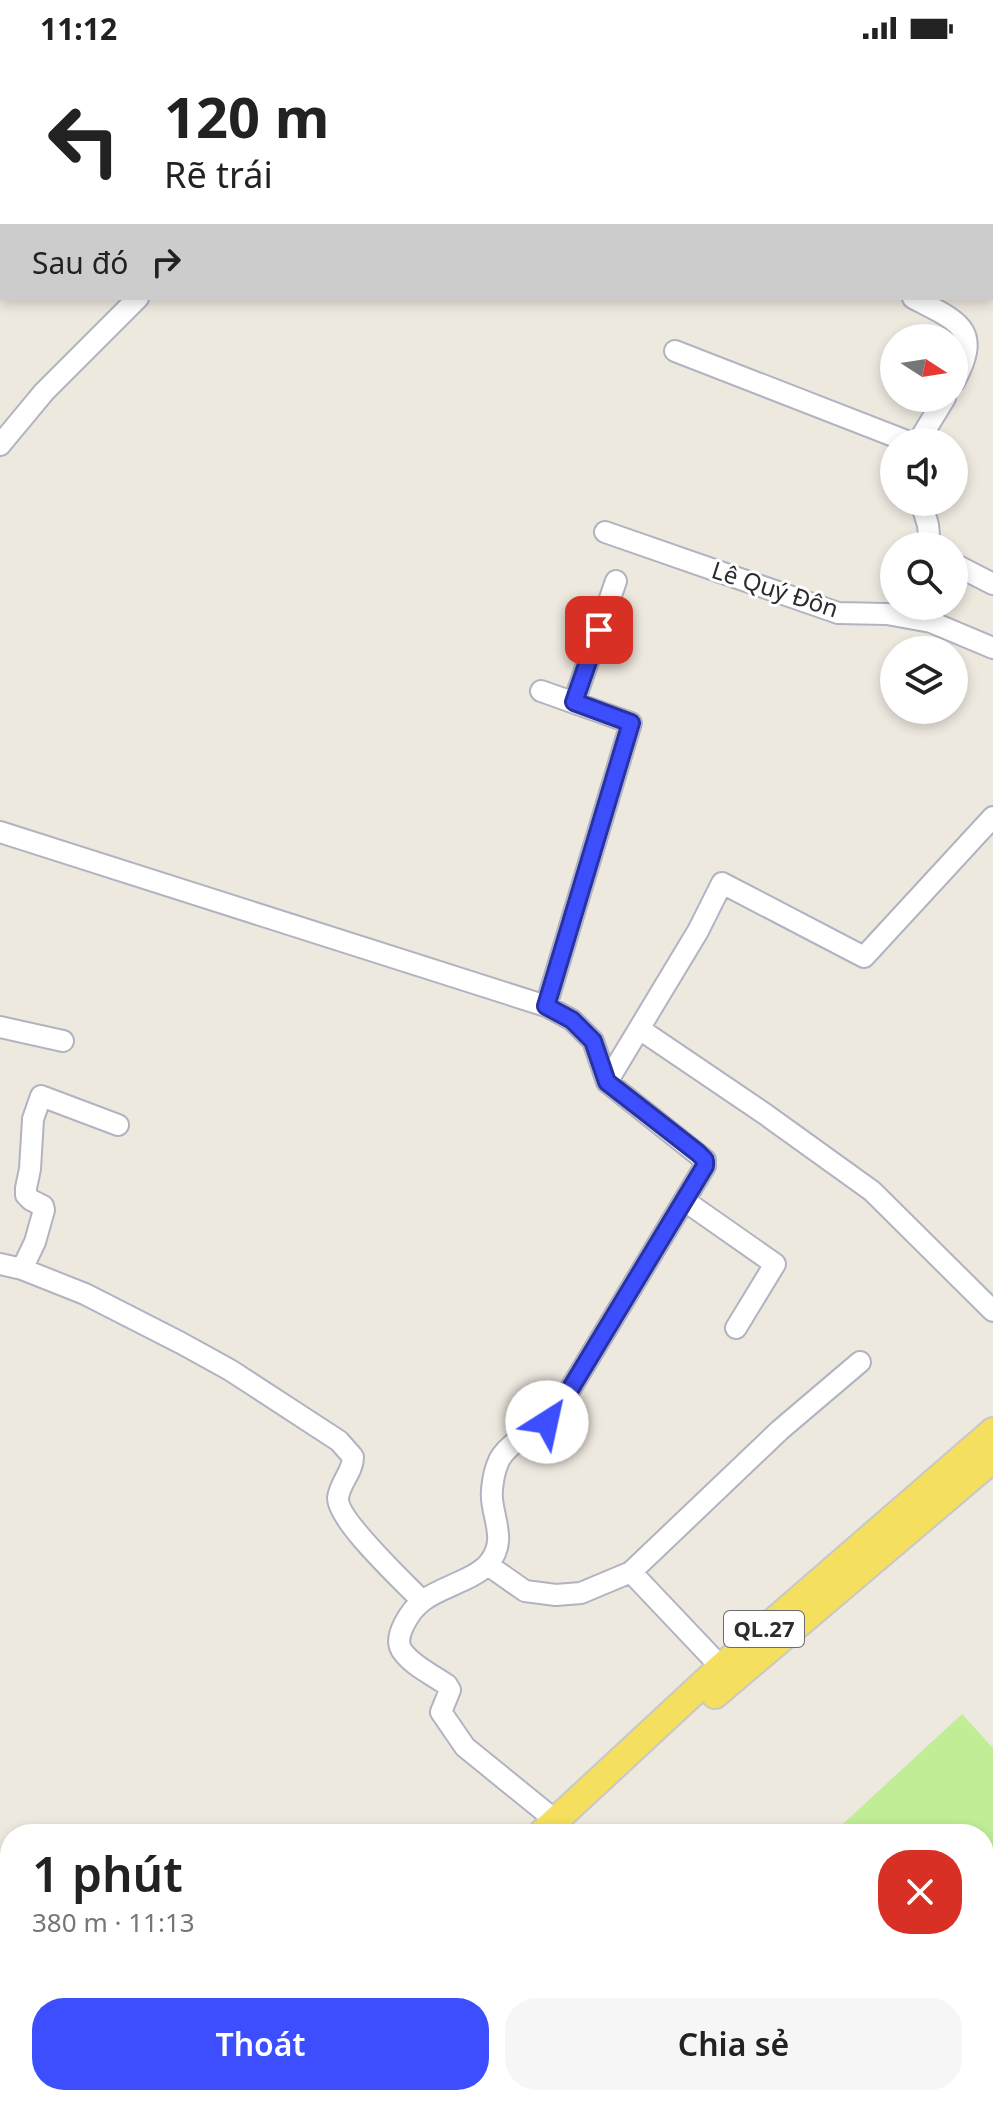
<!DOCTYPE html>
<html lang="vi">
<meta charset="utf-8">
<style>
body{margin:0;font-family:"Noto Sans",sans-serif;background:#f6f6f6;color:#222;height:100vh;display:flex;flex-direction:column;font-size:30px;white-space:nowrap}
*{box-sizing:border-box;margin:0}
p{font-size:26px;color:#767676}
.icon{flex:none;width:44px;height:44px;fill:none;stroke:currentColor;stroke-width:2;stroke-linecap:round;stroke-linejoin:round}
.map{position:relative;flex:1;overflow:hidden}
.side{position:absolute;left:0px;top:1768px;width:994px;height:282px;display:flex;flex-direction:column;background:#fff;border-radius:32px 32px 0 0;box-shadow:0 4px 12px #0003}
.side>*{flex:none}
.top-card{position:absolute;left:0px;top:0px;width:994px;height:244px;box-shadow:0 4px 12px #0003;background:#fff;color:#222;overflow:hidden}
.needle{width:52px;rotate:102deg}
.buttons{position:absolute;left:880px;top:268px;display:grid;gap:16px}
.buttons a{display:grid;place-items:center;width:88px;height:88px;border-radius:50%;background:#fff;box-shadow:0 4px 12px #0003;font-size:40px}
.pin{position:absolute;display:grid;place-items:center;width:68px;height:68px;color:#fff;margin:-34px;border-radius:16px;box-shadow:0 4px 12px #0006}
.me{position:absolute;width:88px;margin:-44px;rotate:35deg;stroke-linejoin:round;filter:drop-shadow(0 0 6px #0008)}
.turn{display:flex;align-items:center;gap:28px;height:168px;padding:0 32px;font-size:36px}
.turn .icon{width:104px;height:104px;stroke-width:2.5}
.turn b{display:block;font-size:56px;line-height:68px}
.then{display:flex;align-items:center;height:76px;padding:0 32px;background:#0003;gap:16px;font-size:30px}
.round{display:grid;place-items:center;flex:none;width:84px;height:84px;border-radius:32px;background:#f6f6f6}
.headline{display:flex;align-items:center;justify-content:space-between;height:136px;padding:0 32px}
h1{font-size:48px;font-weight:600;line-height:60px}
.cta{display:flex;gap:16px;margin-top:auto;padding:16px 32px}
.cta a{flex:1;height:92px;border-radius:32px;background:#3c4efe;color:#fff;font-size:32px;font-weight:600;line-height:92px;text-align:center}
.cta a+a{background:#f6f6f6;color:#222}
.status{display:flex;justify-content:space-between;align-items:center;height:56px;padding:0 40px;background:#fff;direction:ltr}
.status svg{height:22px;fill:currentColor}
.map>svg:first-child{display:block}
</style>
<div class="status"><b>11:12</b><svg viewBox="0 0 49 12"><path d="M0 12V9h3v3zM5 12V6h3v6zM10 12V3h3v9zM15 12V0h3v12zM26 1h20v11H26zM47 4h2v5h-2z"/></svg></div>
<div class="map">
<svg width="993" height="2049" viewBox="0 0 993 2049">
<rect width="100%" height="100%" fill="#eee9df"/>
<path fill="#c0ed96" d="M962,1658L993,1692V1862L984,1870V1778H832Z"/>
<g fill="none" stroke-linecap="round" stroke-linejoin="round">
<g stroke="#b2b3c0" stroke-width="24">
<path id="minor" d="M245,0L251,2
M288,2L289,0
M366,2L368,0
M623,2L624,0
M913,242C957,265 984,272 954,326
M675,295L909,386
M918,386L945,342
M0,389L44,336L138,242
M921,446L928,469L930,490
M605,476L838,557L887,558L931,566L993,592
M954,508L993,528
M541,635L631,667L546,950
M574,646L616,525
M0,776L546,950L572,964L593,985L607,1026L705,1104V1110L557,1355C542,1370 504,1388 498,1407C494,1416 491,1433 492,1443C494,1466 507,1486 488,1508C474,1524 441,1531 424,1544C411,1553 391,1582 403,1596C413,1610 433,1619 447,1629L450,1634L441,1656L465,1691L555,1764
M0,971L63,985
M641,974L765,1058L872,1135L993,1255
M607,1026L698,875L722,827L864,901L993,761
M685,1145L775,1208L736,1272
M0,1208L22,1213L85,1238L181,1287L230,1314L339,1385L353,1401C353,1416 340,1426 338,1442C337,1464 404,1526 422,1545
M22,1213L35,1186L44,1154L43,1150L31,1144L26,1139V1132L30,1113L33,1063L41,1040L118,1069
M488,1509L525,1535L556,1539L581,1537L631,1516L780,1374L860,1306
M631,1516L721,1611
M492,2040L503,2049"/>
</g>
<g stroke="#c8c8c8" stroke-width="30">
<path id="major" d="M715,1639L993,1403
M541,1778L721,1611L993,1375
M288,2049L297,2040"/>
</g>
<g stroke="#c8c8c8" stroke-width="34">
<path id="highway" d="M0,1916L10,1921
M0,1947L10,1953
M154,2040L168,2049
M229,2040L246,2049"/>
</g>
<use href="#minor" stroke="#fff" stroke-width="20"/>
<use href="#major" stroke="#f4df5e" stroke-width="26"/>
<use href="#highway" stroke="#ffb059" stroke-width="30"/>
</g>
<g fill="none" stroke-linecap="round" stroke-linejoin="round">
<g stroke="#2733a5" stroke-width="20">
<path id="route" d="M547,1366L557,1355L705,1110V1104L698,1097L607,1026L593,985L572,964L546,950L631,667L574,646L599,574"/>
</g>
<use href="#route" stroke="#3c4efe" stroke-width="14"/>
</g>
<g text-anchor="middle" stroke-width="6" stroke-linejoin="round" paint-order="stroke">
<rect fill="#fff" stroke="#6b6b6b" stroke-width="2" x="724" y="1555" width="80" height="36" rx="6"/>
<g font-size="22" font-weight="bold" fill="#2c2c2c">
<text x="764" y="1581">QL.27</text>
</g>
<g font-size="24" fill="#2c2c2c" stroke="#fff">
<text transform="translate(775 534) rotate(18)" y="8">Lê Quý Đôn</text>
</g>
</g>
</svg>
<div class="buttons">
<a><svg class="needle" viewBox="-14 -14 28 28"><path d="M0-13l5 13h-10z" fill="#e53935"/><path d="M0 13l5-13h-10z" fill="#767676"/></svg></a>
<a><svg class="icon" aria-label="sound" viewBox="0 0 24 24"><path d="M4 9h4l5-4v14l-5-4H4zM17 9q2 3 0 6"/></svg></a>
<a><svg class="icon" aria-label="search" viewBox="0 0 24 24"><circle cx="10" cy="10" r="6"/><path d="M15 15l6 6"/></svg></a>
<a><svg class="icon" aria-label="layers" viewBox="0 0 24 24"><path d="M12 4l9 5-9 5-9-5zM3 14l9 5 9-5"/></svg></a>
</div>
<div class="pin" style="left:599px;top:574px;background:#d93025"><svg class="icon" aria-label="arrive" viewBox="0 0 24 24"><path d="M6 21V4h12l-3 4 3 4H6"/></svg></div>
<svg class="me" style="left:547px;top:1366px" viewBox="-20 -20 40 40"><circle r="19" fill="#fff"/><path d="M0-13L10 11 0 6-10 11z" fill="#3c4efe"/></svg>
<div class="top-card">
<div class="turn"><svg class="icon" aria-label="left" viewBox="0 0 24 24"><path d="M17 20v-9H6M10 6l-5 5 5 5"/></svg><div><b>120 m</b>Rẽ trái</div></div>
<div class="then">Sau đó<svg class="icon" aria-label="right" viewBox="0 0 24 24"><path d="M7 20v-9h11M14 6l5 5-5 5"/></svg></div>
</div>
<section class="side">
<div class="headline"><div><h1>1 phút</h1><p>380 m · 11:13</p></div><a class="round" style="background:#d93025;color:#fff"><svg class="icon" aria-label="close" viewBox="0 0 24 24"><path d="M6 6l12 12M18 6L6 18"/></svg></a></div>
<div class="cta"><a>Thoát</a><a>Chia sẻ</a></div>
</section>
</div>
